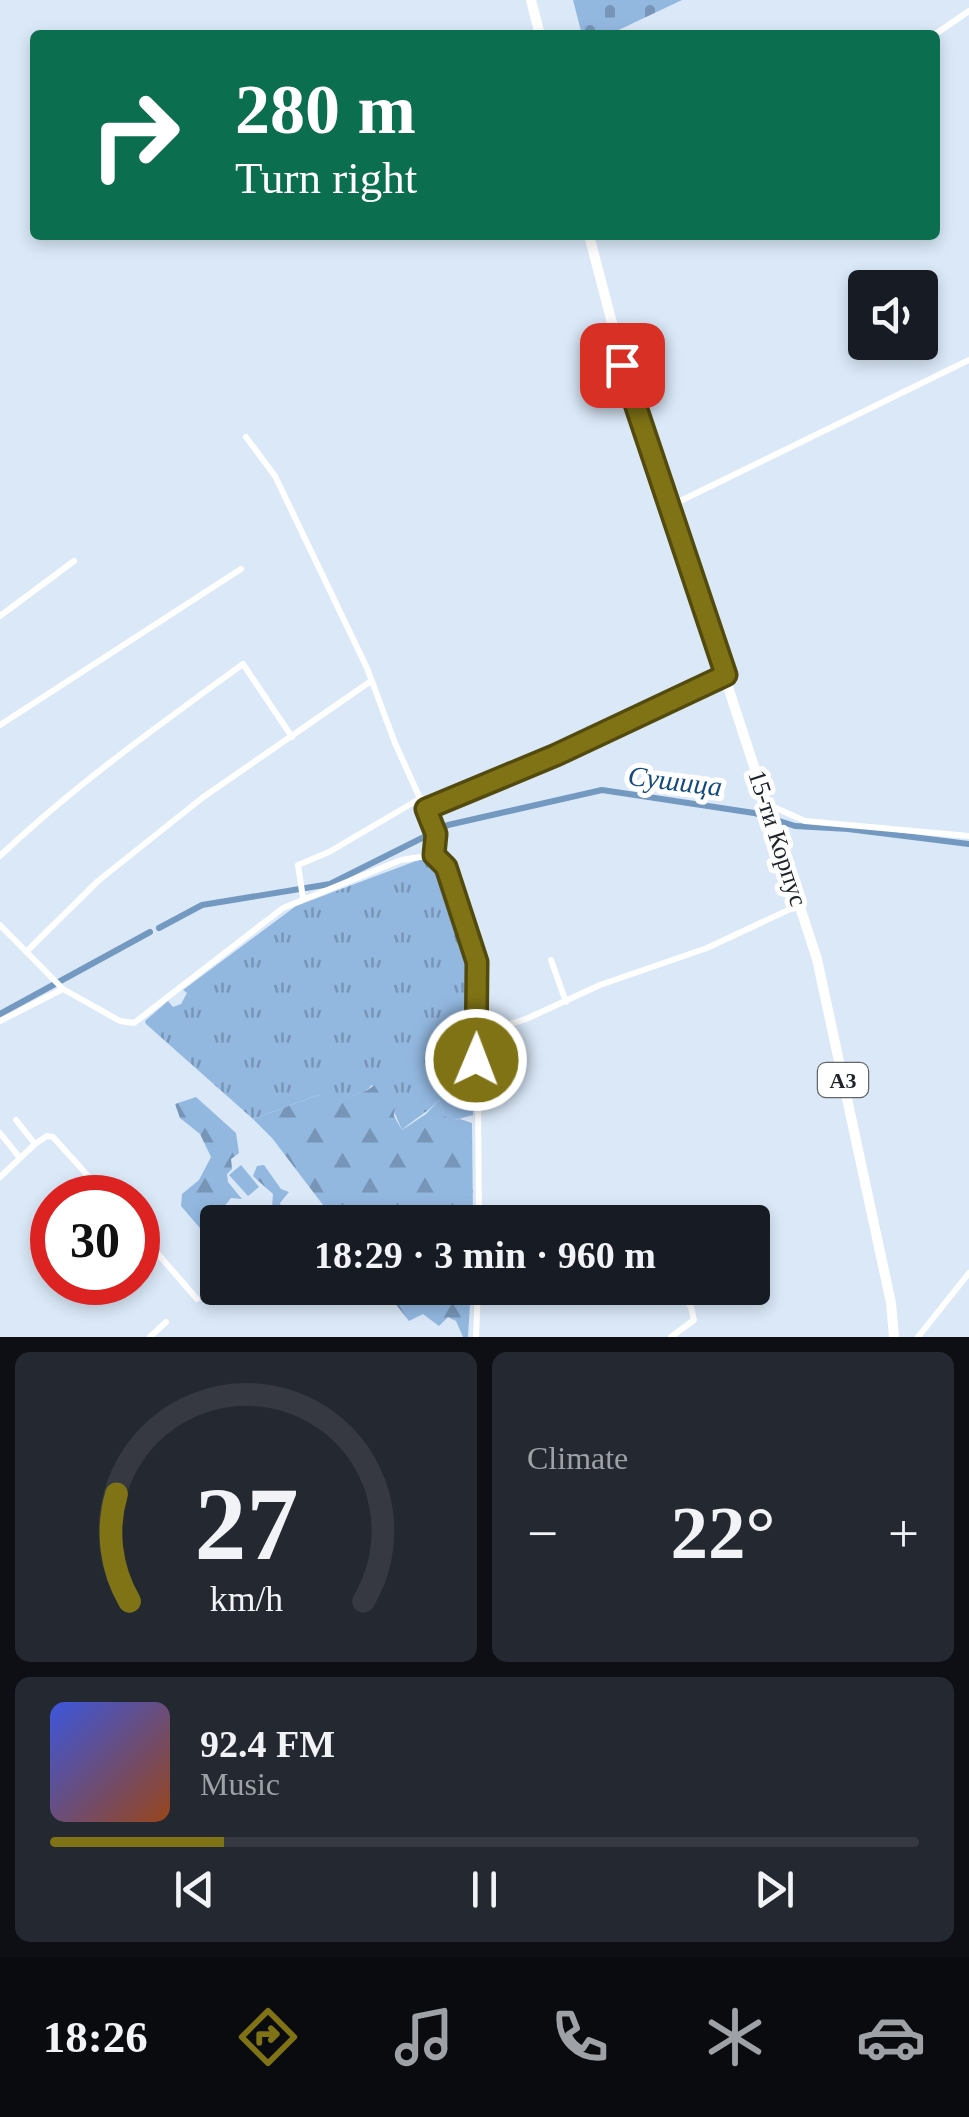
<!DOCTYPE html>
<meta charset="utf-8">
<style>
:root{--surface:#171b24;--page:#242831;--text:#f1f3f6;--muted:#9ea1a6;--line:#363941;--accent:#807315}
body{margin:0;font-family:Georgia,serif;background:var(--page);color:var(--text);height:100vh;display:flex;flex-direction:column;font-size:38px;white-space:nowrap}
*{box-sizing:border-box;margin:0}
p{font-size:32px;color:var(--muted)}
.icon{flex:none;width:55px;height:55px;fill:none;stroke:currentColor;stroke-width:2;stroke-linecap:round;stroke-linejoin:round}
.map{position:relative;height:1337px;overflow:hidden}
.side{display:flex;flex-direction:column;gap:15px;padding:15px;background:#0d0f14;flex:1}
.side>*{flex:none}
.banner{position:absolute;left:30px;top:30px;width:910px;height:210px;border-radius:10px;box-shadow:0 5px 15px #0003;background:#0b6e4f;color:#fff;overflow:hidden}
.buttons{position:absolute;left:848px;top:270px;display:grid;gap:20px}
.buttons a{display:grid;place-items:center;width:90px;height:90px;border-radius:10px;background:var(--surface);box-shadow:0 5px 15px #0003;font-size:50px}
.speed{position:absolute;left:30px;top:1175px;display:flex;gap:20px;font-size:50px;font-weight:700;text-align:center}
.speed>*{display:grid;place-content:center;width:130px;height:130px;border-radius:50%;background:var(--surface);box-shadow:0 5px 15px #0003;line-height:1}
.speed .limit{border:15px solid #d22;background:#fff;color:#111}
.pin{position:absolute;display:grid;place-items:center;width:85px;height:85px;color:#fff;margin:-42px;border-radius:20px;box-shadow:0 5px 15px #0006}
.me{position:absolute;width:110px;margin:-55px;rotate:1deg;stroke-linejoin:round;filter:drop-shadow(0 0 8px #0008)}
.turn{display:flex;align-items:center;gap:35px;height:210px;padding:0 40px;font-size:45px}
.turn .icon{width:130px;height:130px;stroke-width:2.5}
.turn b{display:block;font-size:70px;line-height:85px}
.big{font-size:75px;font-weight:700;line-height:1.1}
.side .widget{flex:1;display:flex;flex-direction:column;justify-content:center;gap:15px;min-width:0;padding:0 35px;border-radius:15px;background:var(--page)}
.side .dial{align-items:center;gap:0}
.dial svg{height:260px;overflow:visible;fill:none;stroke:var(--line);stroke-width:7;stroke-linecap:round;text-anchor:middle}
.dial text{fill:var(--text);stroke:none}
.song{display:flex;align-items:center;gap:30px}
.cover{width:120px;height:120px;border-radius:15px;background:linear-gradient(135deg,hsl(230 70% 55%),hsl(20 70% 35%))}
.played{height:10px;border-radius:5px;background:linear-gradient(90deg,var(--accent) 20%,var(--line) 20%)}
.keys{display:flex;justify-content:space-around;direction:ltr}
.heat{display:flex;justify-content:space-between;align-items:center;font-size:55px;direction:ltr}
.side .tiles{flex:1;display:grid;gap:15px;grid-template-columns:1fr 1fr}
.widget:last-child{grid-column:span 2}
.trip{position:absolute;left:200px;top:1205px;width:570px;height:100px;border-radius:10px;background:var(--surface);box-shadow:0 5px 15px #0003;font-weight:700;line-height:100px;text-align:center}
.tabs{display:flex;height:160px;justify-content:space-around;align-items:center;background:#090b0e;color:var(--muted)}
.tabs .icon{width:70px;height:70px}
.tabs .selected{color:var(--accent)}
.tabs b{font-size:45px;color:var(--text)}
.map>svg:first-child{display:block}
.grass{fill:url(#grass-tufts)}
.forest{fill:url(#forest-firs)}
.cemetery{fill:url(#cemetery-stones)}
.pitch{fill:#93b8e0}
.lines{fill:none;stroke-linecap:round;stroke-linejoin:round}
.canal{stroke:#7499c1;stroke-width:6}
.street{stroke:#fff;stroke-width:6}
.primary{stroke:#fff;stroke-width:10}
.route-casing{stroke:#534b0e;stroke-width:25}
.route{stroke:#807315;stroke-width:18}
.labels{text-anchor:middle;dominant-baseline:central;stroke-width:10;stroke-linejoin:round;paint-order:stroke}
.shield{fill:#fff;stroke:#626569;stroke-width:2.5}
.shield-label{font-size:22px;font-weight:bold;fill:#1e2329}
.street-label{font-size:25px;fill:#1e2329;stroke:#fff}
.water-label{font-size:28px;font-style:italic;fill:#144a7e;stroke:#fff}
</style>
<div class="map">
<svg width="969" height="1337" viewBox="0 0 969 1337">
<defs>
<pattern id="grass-tufts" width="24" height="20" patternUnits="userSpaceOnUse" patternTransform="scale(2.5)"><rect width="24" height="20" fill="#93b8e0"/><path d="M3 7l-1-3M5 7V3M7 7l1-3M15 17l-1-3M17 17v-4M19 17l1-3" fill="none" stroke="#7795b6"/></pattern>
<pattern id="forest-firs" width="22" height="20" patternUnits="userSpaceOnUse" patternTransform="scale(2.5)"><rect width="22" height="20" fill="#93b8e0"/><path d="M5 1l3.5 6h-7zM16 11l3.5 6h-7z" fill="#7795b6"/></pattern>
<pattern id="cemetery-stones" width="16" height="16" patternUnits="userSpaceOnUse" patternTransform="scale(2.5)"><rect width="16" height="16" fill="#93b8e0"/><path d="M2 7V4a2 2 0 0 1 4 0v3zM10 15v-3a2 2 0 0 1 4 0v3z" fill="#7795b6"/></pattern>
</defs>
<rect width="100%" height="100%" fill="#dae8f8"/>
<path class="grass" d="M424 858 434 861 442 872 471 960 473 1115 447 1122 439 1100C427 1113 414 1119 402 1130L393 1109 372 1085 366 1091 332 1103 318 1095 253 1119 146 1024 145 1021 168 1001 173 1007 181 1004 187 993 183 990 296 906Z"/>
<path class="forest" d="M382 1080 396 1091 394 1116 402 1130 426 1114 439 1100 447 1121 460 1119 472 1123 473 1222H336L272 1138 253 1119 318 1095 333 1102 366 1091Z
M196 1097 236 1133 239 1153 231 1159 232 1169 227 1174 228 1182 242 1199 231 1198 223 1208 226 1222H218L217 1248 181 1206 182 1194 199 1180 211 1157 200 1134 180 1118 175 1104Z
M264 1165 281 1189 289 1192 280 1203 286 1222H238L237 1216 242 1209 263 1214 272 1207 273 1194 253 1176 257 1166Z
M383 1288H471L468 1337H463L456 1321 448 1317 439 1326 423 1314 409 1321Z"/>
<path class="cemetery" d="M573 0H682L608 35H582Z"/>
<path class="pitch" d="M241 1165 259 1187 248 1196 229 1175Z"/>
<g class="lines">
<path class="canal" d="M159 928 202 905 330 884 448 825 602 790 754 813 795 826 848 829 969 844
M0 1014 150 932"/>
<path class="street" d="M934 35 969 11
M246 437 275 476 367 668 395 743 436 834 433 855
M670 506 969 360
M0 616 74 561
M0 725 241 569
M426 809 556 755 725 675
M769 809 776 808 805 821 969 836
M433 855 446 867 477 962 479 1222
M0 856C75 785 159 725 243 664L292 737
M303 898 298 865 329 852 421 798
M0 925 63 989 120 1021 134 1023 283 908 401 860 433 855
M26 952 98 881 202 798 371 681
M551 960 566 1002
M0 1021 63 989
M476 1035 526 1019 600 985 707 948 799 905
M0 1133 20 1158
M35 1144 47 1136 53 1137 108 1198
M0 1177 35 1144 16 1120
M138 1231 197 1299
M150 1337 166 1322
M476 1337 478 1288
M671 1337 694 1320 691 1307 678 1288
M918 1337 969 1273"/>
<path class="primary" d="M531 0 540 35
M589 235 624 369 817 959 891 1303 894 1337"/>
</g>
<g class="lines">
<defs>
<path id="route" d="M476 1060 477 962 446 867 434 855 436 834 426 809 556 755 726 675 622 365"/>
</defs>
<use href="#route" class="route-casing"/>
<use href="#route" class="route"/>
</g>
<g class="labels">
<rect class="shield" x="818" y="1063" width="50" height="34" rx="8"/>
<g class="shield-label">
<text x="843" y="1080">A3</text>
</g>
<g class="street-label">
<text transform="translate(778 838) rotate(72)">15-ти Корпус</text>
</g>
<g class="water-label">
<text transform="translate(675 781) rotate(7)">Сушица</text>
</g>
</g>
</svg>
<div class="buttons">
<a><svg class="icon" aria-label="sound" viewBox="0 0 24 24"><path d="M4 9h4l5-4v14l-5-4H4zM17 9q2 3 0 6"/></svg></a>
</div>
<div class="speed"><div class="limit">30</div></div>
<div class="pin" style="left:622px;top:365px;background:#d93025"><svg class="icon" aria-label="arrive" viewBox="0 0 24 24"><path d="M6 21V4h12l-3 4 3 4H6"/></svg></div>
<svg class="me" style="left:476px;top:1060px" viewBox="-20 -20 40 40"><circle r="17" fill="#807315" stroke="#fff" stroke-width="3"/><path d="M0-11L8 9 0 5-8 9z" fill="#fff"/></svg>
<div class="trip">18:29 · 3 min · 960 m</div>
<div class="banner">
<div class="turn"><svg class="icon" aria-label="right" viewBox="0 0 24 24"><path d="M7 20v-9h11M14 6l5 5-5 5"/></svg><div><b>280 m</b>Turn right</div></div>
</div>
</div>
<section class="side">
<div class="tiles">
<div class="widget dial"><svg viewBox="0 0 100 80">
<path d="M14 69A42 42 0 1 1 86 69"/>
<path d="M14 69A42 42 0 0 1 10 36" stroke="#807315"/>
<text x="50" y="56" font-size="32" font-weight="700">27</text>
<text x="50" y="72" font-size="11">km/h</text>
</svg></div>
<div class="widget"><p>Climate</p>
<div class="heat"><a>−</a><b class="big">22°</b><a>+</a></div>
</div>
<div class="widget">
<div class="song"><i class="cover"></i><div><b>92.4 FM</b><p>Music</p></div></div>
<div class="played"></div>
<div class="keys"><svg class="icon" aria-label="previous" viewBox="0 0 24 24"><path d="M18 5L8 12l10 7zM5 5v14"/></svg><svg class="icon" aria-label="pause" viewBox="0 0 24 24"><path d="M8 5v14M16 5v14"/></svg><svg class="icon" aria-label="next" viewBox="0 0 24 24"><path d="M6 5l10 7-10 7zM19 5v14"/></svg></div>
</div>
</div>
</section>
<nav class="tabs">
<b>18:26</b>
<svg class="icon selected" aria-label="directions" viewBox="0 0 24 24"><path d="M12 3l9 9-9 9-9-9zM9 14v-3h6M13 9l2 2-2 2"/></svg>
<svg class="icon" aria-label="music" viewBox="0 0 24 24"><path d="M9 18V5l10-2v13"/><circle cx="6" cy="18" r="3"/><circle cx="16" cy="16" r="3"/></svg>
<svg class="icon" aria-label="phone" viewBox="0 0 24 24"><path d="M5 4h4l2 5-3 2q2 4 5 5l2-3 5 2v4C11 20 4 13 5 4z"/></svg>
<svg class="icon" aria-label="climate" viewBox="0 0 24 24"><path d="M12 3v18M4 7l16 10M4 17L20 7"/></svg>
<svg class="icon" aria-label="car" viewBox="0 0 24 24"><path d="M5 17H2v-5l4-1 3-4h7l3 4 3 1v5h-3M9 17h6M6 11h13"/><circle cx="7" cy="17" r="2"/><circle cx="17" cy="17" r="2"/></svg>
</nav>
